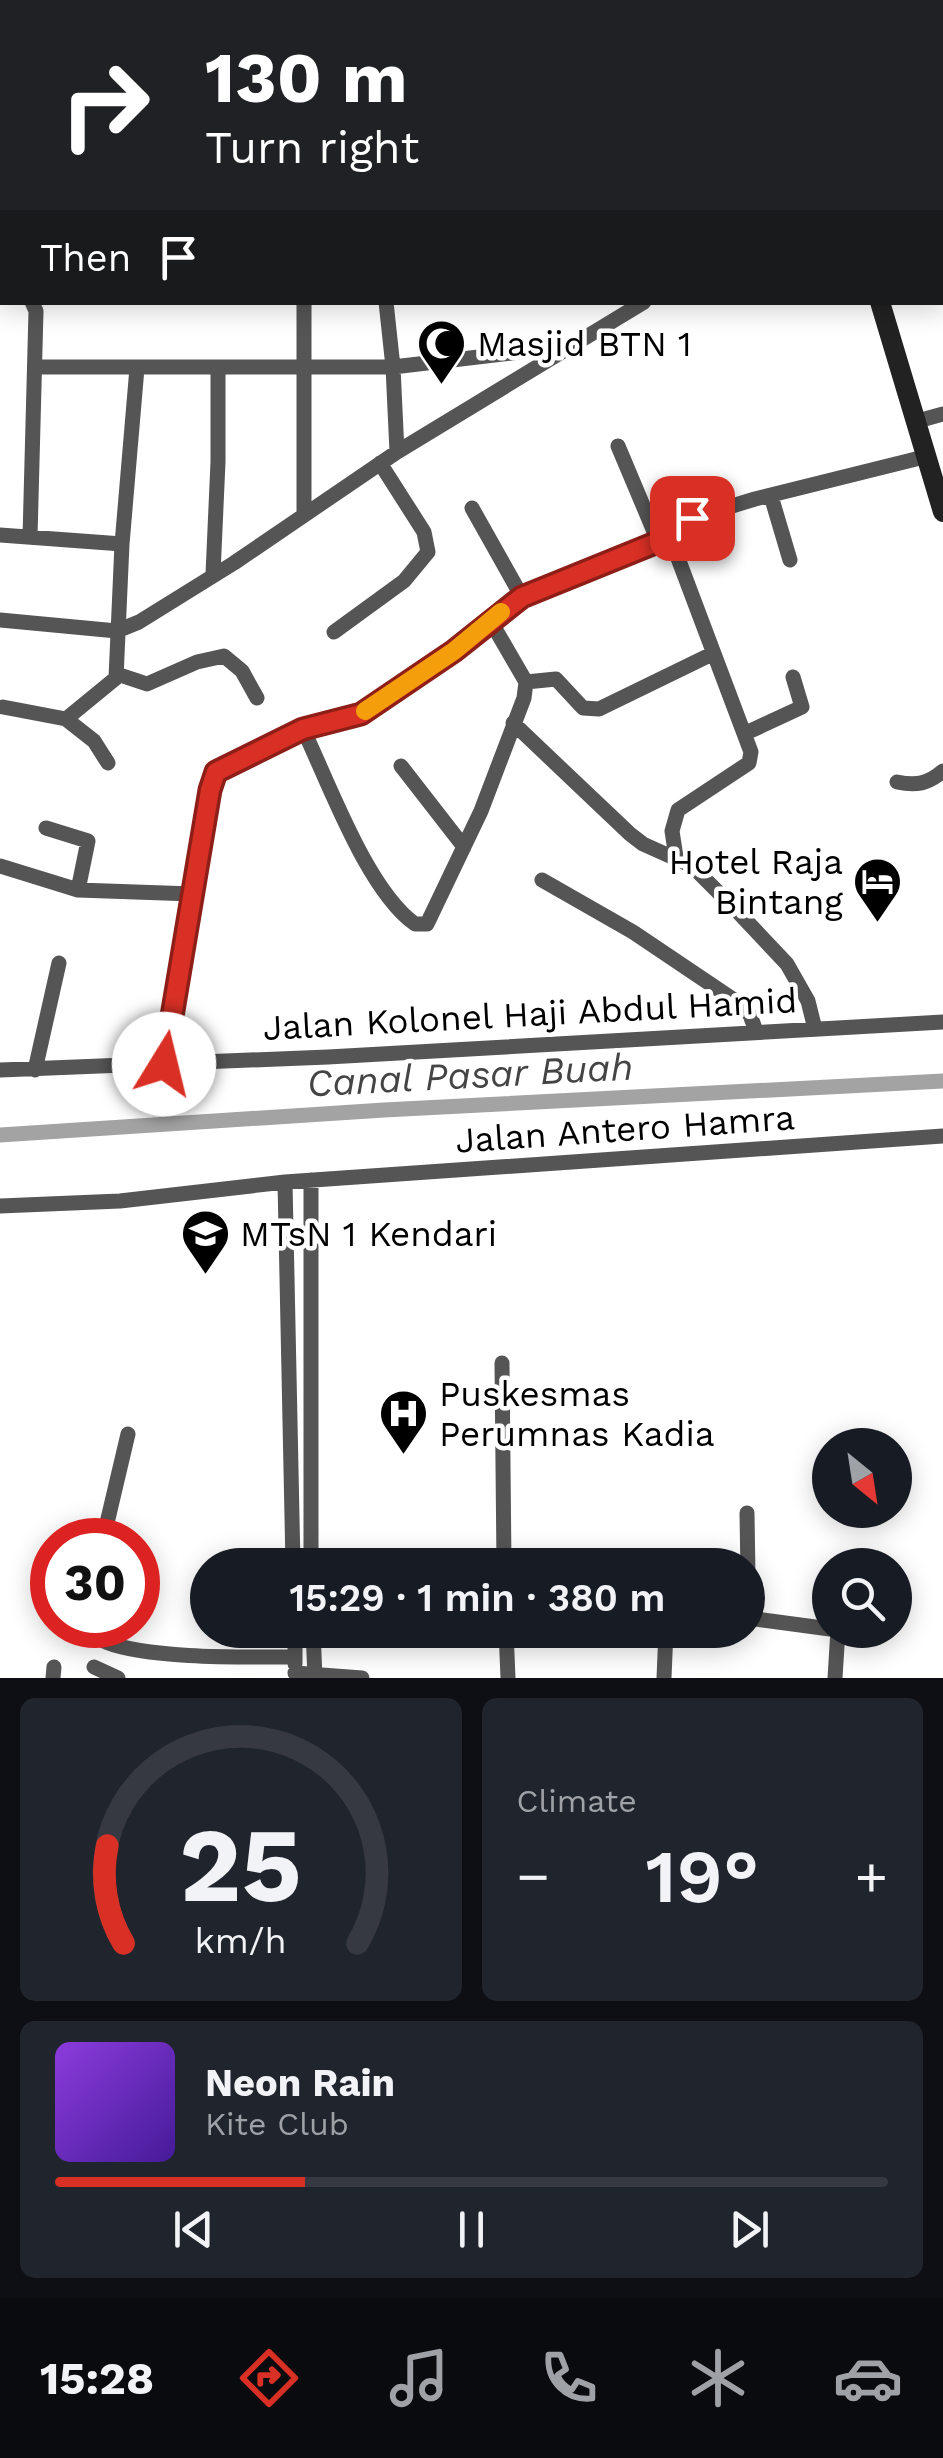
<!DOCTYPE html>
<meta charset="utf-8">
<style>
:root{--surface:#171b24;--page:#20242c;--text:#f1f3f6;--muted:#9ea1a6;--line:#363941;--accent:#d93025}
body{margin:0;font-family:"Work Sans",sans-serif;background:var(--page);color:var(--text);height:100vh;display:flex;flex-direction:column;font-size:38px;white-space:nowrap}
*{box-sizing:border-box;margin:0}
p{font-size:32px;color:var(--muted)}
.icon{flex:none;width:55px;height:55px;fill:none;stroke:currentColor;stroke-width:2;stroke-linecap:round;stroke-linejoin:round}
.map{position:relative;height:1678px;overflow:hidden}
.side{display:flex;flex-direction:column;gap:20px;padding:20px;background:#0d0f14;flex:1}
.side>*{flex:none}
.guide{position:absolute;left:0px;top:0px;width:945px;height:305px;box-shadow:0 5px 25px #0003;background:#202124;color:#fff;overflow:hidden}
.needle{width:65px;rotate:150deg}
.controls{position:absolute;left:812px;top:1428px;display:grid;gap:20px}
.controls a{display:grid;place-items:center;width:100px;height:100px;border-radius:50%;background:var(--surface);box-shadow:0 5px 25px #0003;font-size:50px}
.speed{position:absolute;left:30px;top:1518px;display:flex;gap:20px;font-size:50px;font-weight:700;text-align:center}
.speed>*{display:grid;place-content:center;width:130px;height:130px;border-radius:50%;background:var(--surface);box-shadow:0 5px 25px #0003;line-height:1}
.speed .limit{border:15px solid #d22;background:#fff;color:#111}
.pin{position:absolute;display:grid;place-items:center;width:85px;height:85px;color:#fff;margin:-42px;border-radius:20px;box-shadow:0 5px 15px #0006}
.me{position:absolute;width:110px;margin:-55px;rotate:9deg;stroke-linejoin:round;filter:drop-shadow(0 0 8px #0008)}
.turn{display:flex;align-items:center;gap:35px;height:210px;padding:0 40px;font-size:45px}
.turn .icon{width:130px;height:130px;stroke-width:2.5}
.turn b{display:block;font-size:70px;line-height:85px}
.then{display:flex;align-items:center;height:95px;padding:0 40px;background:#0003;gap:20px;font-size:38px}
.big{font-size:75px;font-weight:600;line-height:1.1}
.side .card{flex:1;display:flex;flex-direction:column;justify-content:center;gap:15px;min-width:0;padding:0 35px;border-radius:15px;background:var(--page)}
.side .dial{align-items:center;gap:0}
.dial svg{height:260px;overflow:visible;fill:none;stroke:var(--line);stroke-width:7;stroke-linecap:round;text-anchor:middle}
.dial text{fill:var(--text);stroke:none}
.song{display:flex;align-items:center;gap:30px}
.cover{width:120px;height:120px;border-radius:15px;background:linear-gradient(135deg,hsl(270 70% 55%),hsl(260 70% 35%))}
.played{height:10px;border-radius:5px;background:linear-gradient(90deg,var(--accent) 30%,var(--line) 30%)}
.keys{display:flex;justify-content:space-around;direction:ltr}
.heat{display:flex;justify-content:space-between;align-items:center;font-size:55px;direction:ltr}
.side .tiles{flex:1;display:grid;gap:20px;grid-template-columns:1fr 1fr}
.card:last-child{grid-column:span 2}
.trip{position:absolute;left:190px;top:1548px;width:575px;height:100px;border-radius:50px;background:var(--surface);box-shadow:0 5px 25px #0003;font-weight:600;line-height:100px;text-align:center}
.dock{display:flex;height:160px;justify-content:space-around;align-items:center;background:#090b0e;color:var(--muted)}
.dock .icon{width:70px;height:70px}
.dock .current{color:var(--accent)}
.dock b{font-size:45px;color:var(--text)}
.map>svg:first-child{display:block}
.lines{fill:none;stroke-linecap:round;stroke-linejoin:round}
.canal{stroke:#a3a3a3;stroke-width:15}
.street{stroke:#555;stroke-width:15}
.secondary{stroke:#222;stroke-width:20}
.route-casing{stroke:#8d1f18;stroke-width:25}
.route{stroke:#d93025;stroke-width:18}
.slow{stroke:#f59e0b;stroke-width:18}
.labels{text-anchor:middle;dominant-baseline:central;stroke-width:9;stroke-linejoin:round;paint-order:stroke}
.poi-label{font-size:35px;fill:#000;stroke:#fff;text-anchor:start}
.street-label{font-size:35px;fill:#000;stroke:#fff}
.water-label{font-size:38px;font-style:italic;fill:#444;stroke:#fff}
</style>
<div class="map">
<svg width="943" height="1678" viewBox="0 0 943 1678">
<rect width="100%" height="100%" fill="#fff"/>
<g class="lines">
<path class="canal" d="M0 1135 384 1110 943 1081"/>
<path class="street" d="M97 0 98 2
M185 0V2
M461 0V2
M546 0 547 2
M46 2 50 0
M386 2 408 0
M0 30 2 28
M0 165H2
M0 293 2 292
M386 302 393 367 397 452
M36 367H393L564 347
M914 422 943 414
M618 446 658 541
M771 496 790 560
M472 508 522 597
M304 514V302
M0 535 122 544
M30 537 36 311 32 302
M670 537 751 752 749 763 678 810 672 831 676 857
M213 574 218 462V369
M0 620 117 631 139 622 234 563 397 452 644 302
M334 632 404 581 428 552 424 532 380 463
M117 674 147 684 197 662 224 656 242 671 257 698
M526 682 556 679 583 708 599 709 712 654
M3 707 66 719 116 678 122 544 137 368
M66 719 94 741 108 763
M513 723 630 834 643 844 692 866 739 913 787 964 808 1001 815 1029
M303 729C329 783 367 890 415 924H427L481 811 524 698 526 682 490 620
M746 733 802 707 793 677
M401 766 464 847
M897 782C916 786 928 784 943 771
M46 828 88 841 78 890
M0 866 78 890 193 894
M542 880 633 932 737 1002 750 1015 756 1031
M164 1064 210 790 216 772 221 767 303 729 361 714 455 651 522 597 670 537 693 518 755 499 924 457
M0 1070 328 1057 943 1022
M35 1070 59 963
M311 1180V1565
M285 1182 293 1565
M0 1206 120 1201 285 1182 943 1136
M502 1363 504 1565
M747 1513 748 1576
M103 1540 128 1434
M748 1618 830 1629
M92 1625C94 1633 97 1639 106 1642 148 1659 247 1657 295 1657
M313 1630 315 1678
M506 1630 508 1678
M295 1664V1630
M94 1667 118 1678
M295 1673 362 1678
M53 1678 54 1667
M664 1678 666 1630
M835 1678 838 1630"/>
<path class="secondary" d="M802 2 803 0
M880 302 943 512"/>
</g>
<g class="lines">
<defs>
<path id="route" d="M164 1064 210 790 216 772 303 729 361 714 454 651 522 597 670 537 692 518"/>
</defs>
<use href="#route" class="route-casing"/>
<use href="#route" class="route"/>
<path class="slow" d="M365 711 454 651 501 612"/>
</g>
<defs>
<symbol id="mosque-pin" viewBox="-11 -11 22 30"><path d="M0 17L-7.5 6A9.5 9.5 0 1 1 7.5 6Z" fill="#000" stroke="#fff"/><path d="M3.5-4.9A6 6 0 1 0 3.5 4.9A5 5 0 1 1 3.5-4.9Z" fill="#fff"/></symbol>
<symbol id="hotel-pin" viewBox="-11 -11 22 30"><path d="M0 17L-7.5 6A9.5 9.5 0 1 1 7.5 6Z" fill="#000" stroke="#fff"/><path d="M-6-4.5h1.5V1H6V5H4.5V3h-9V5H-6ZM-4 0a1.8 1.8 0 1 1 3.6 0ZM.5 0V-2.5h3Q6-2.5 6 0Z" fill="#fff"/></symbol>
<symbol id="school-pin" viewBox="-11 -11 22 30"><path d="M0 17L-7.5 6A9.5 9.5 0 1 1 7.5 6Z" fill="#000" stroke="#fff"/><path d="M0-5L7-2L0 1L-7-2ZM-4 1L0 2.5L4 1V4Q0 6-4 4Z" fill="#fff"/></symbol>
<symbol id="hospital-pin" viewBox="-11 -11 22 30"><path d="M0 17L-7.5 6A9.5 9.5 0 1 1 7.5 6Z" fill="#000" stroke="#fff"/><path d="M-5-5h3v3.5h4V-5h3V5h-3V1.5h-4V5h-3Z" fill="#fff"/></symbol>
</defs>
<g fill-rule="evenodd">
<use href="#mosque-pin" x="414" y="316" width="55" height="75"/>
<use href="#hotel-pin" x="850" y="854" width="55" height="75"/>
<use href="#school-pin" x="178" y="1206" width="55" height="75"/>
<use href="#hospital-pin" x="376" y="1386" width="55" height="75"/>
</g>
<g class="labels">
<g class="poi-label">
<text x="477" y="344">Masjid BTN 1</text>
<text x="843" y="862" text-anchor="end">Hotel Raja<tspan x="843" dy="40">Bintang</tspan></text>
<text x="240" y="1234">MTsN 1 Kendari</text>
<text x="439" y="1394">Puskesmas<tspan x="439" dy="40">Perumnas Kadia</tspan></text>
</g>
<g class="street-label">
<text transform="translate(530 1014) rotate(-3)">Jalan Kolonel Haji Abdul Hamid</text>
<text transform="translate(625 1129) rotate(-4)">Jalan Antero Hamra</text>
</g>
<g class="water-label">
<text transform="translate(470 1075) rotate(-3)">Canal Pasar Buah</text>
</g>
</g>
</svg>
<div class="controls">
<a><svg class="needle" viewBox="-14 -14 28 28"><path d="M0-13l5 13h-10z" fill="#e53935"/><path d="M0 13l5-13h-10z" fill="#9ea1a6"/></svg></a>
<a><svg class="icon" aria-label="search" viewBox="0 0 24 24"><circle cx="10" cy="10" r="6"/><path d="M15 15l6 6"/></svg></a>
</div>
<div class="speed"><div class="limit">30</div></div>
<div class="pin" style="left:692px;top:518px;background:#d93025"><svg class="icon" aria-label="arrive" viewBox="0 0 24 24"><path d="M6 21V4h12l-3 4 3 4H6"/></svg></div>
<svg class="me" style="left:164px;top:1064px" viewBox="-20 -20 40 40"><circle r="19" fill="#fff"/><path d="M0-13L10 11 0 6-10 11z" fill="#d93025"/></svg>
<div class="trip">15:29 · 1 min · 380 m</div>
<div class="guide">
<div class="turn"><svg class="icon" aria-label="right" viewBox="0 0 24 24"><path d="M7 20v-9h11M14 6l5 5-5 5"/></svg><div><b>130 m</b>Turn right</div></div>
<div class="then">Then<svg class="icon" aria-label="arrive" viewBox="0 0 24 24"><path d="M6 21V4h12l-3 4 3 4H6"/></svg></div>
</div>
</div>
<section class="side">
<div class="tiles">
<div class="card dial"><svg viewBox="0 0 100 80">
<path d="M14 69A42 42 0 1 1 86 69"/>
<path d="M14 69A42 42 0 0 1 9 39" stroke="#d93025"/>
<text x="50" y="56" font-size="32" font-weight="700">25</text>
<text x="50" y="72" font-size="11">km/h</text>
</svg></div>
<div class="card"><p>Climate</p>
<div class="heat"><a>−</a><b class="big">19°</b><a>+</a></div>
</div>
<div class="card">
<div class="song"><i class="cover"></i><div><b>Neon Rain</b><p>Kite Club</p></div></div>
<div class="played"></div>
<div class="keys"><svg class="icon" aria-label="previous" viewBox="0 0 24 24"><path d="M18 5L8 12l10 7zM5 5v14"/></svg><svg class="icon" aria-label="pause" viewBox="0 0 24 24"><path d="M8 5v14M16 5v14"/></svg><svg class="icon" aria-label="next" viewBox="0 0 24 24"><path d="M6 5l10 7-10 7zM19 5v14"/></svg></div>
</div>
</div>
</section>
<nav class="dock">
<b>15:28</b>
<svg class="icon current" aria-label="directions" viewBox="0 0 24 24"><path d="M12 3l9 9-9 9-9-9zM9 14v-3h6M13 9l2 2-2 2"/></svg>
<svg class="icon" aria-label="music" viewBox="0 0 24 24"><path d="M9 18V5l10-2v13"/><circle cx="6" cy="18" r="3"/><circle cx="16" cy="16" r="3"/></svg>
<svg class="icon" aria-label="phone" viewBox="0 0 24 24"><path d="M5 4h4l2 5-3 2q2 4 5 5l2-3 5 2v4C11 20 4 13 5 4z"/></svg>
<svg class="icon" aria-label="climate" viewBox="0 0 24 24"><path d="M12 3v18M4 7l16 10M4 17L20 7"/></svg>
<svg class="icon" aria-label="car" viewBox="0 0 24 24"><path d="M5 17H2v-5l4-1 3-4h7l3 4 3 1v5h-3M9 17h6M6 11h13"/><circle cx="7" cy="17" r="2"/><circle cx="17" cy="17" r="2"/></svg>
</nav>
